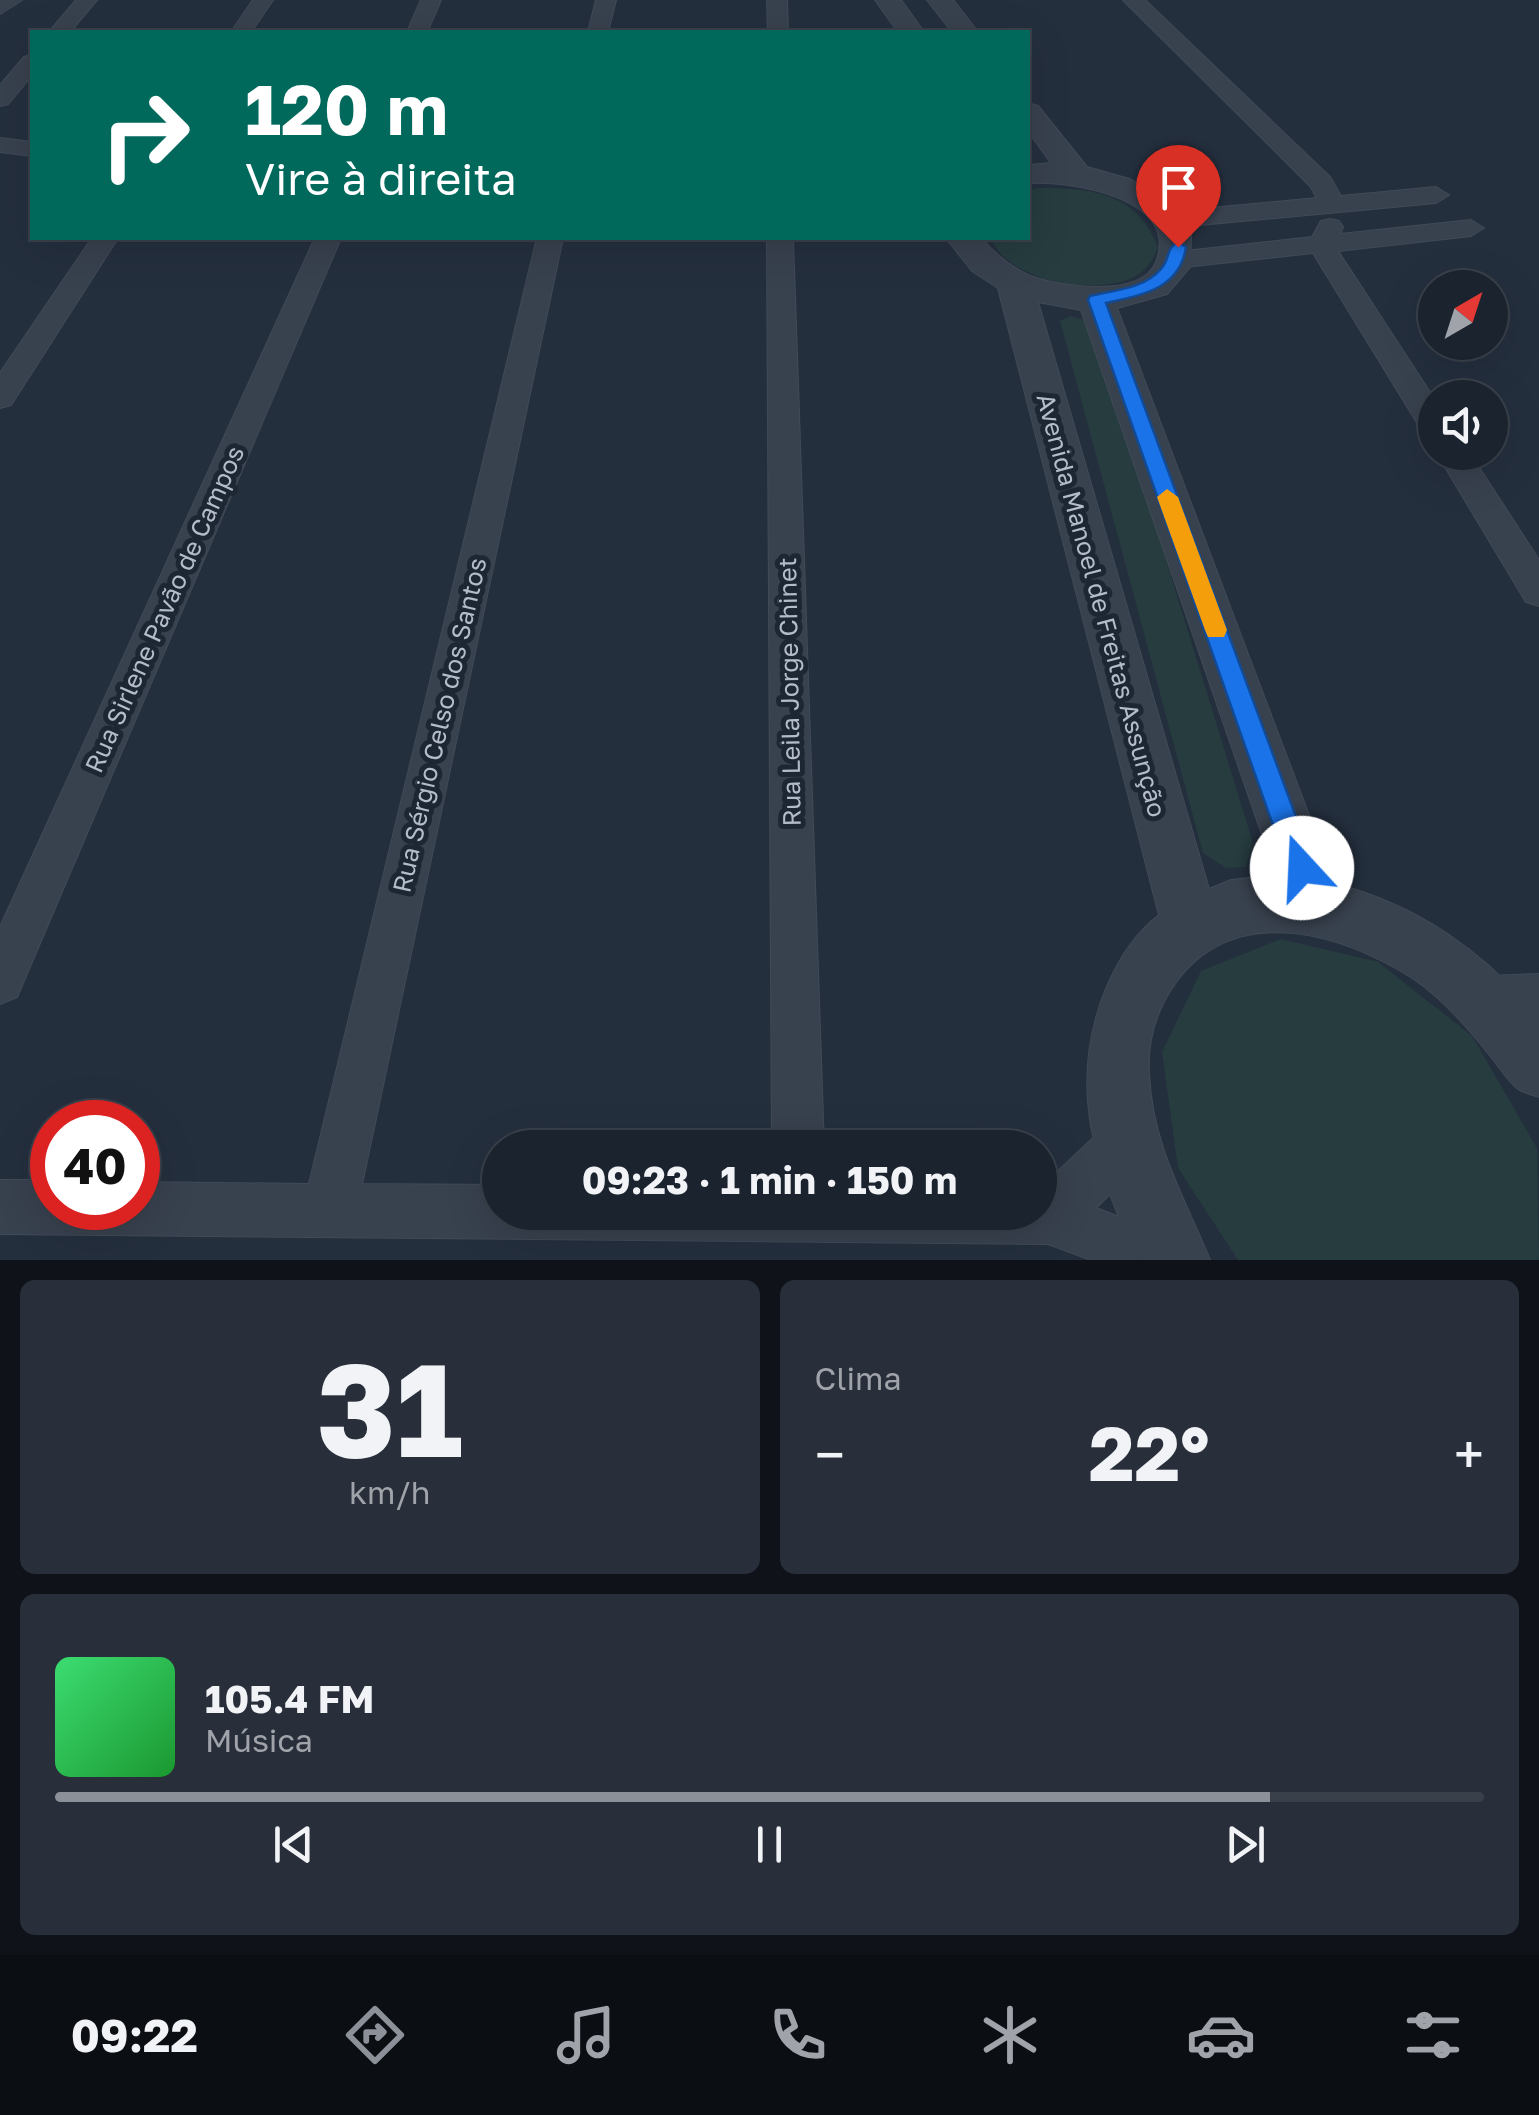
<!DOCTYPE html>
<html lang="pt">
<meta charset="utf-8">
<style>
:root{--surface:#1b232e;--page:#282f3a;--text:#f1f3f6;--muted:#a0a4aa;--line:#39404a;--accent:#8c9099}
body{margin:0;font-family:"Golos Text",sans-serif;background:var(--page);color:var(--text);height:100vh;display:flex;flex-direction:column;font-size:38px;white-space:nowrap}
*{box-sizing:border-box;margin:0}
p{font-size:32px;color:var(--muted)}
.icon{flex:none;width:55px;height:55px;fill:none;stroke:currentColor;stroke-width:2;stroke-linecap:round;stroke-linejoin:round}
.map{position:relative;height:1260px;overflow:hidden}
.panel{display:flex;flex-direction:column;gap:20px;padding:20px;background:#0f1319;flex:1}
.panel>*{flex:none}
.top-card{position:absolute;left:30px;top:30px;width:1000px;height:210px;border-radius:0px;box-shadow:0 10px 40px #0002,0 0 0 2px var(--line);background:#00695c;color:#fff;overflow:hidden}
.needle{width:65px;rotate:39deg}
.fabs{position:absolute;left:1418px;top:270px;display:grid;gap:20px}
.fabs a{display:grid;place-items:center;width:90px;height:90px;border-radius:50%;background:var(--surface);box-shadow:0 10px 40px #0002,0 0 0 2px var(--line);font-size:50px}
.speed{position:absolute;left:30px;top:1100px;display:flex;gap:20px;font-size:50px;font-weight:700;text-align:center}
.speed>*{display:grid;place-content:center;width:130px;height:130px;border-radius:50%;background:var(--surface);box-shadow:0 10px 40px #0002,0 0 0 2px var(--line);line-height:1}
.speed .limit{border:15px solid #d22;background:#fff;color:#111}
.pin{position:absolute;display:grid;place-items:center;width:85px;height:85px;color:#fff;margin:-102px -42px;border-radius:50% 50% 50% 0;rotate:-45deg;box-shadow:0 0 10px #0007}
.pin .icon{rotate:45deg}
.me{position:absolute;width:110px;margin:-55px;rotate:340deg;stroke-linejoin:round;filter:drop-shadow(0 0 8px #0008)}
.turn{display:flex;align-items:center;gap:35px;height:210px;padding:0 50px;font-size:45px}
.turn .icon{width:130px;height:130px;stroke-width:2.5}
.turn b{display:block;font-size:70px;line-height:85px}
.big{font-size:75px;font-weight:700;line-height:1.1}
.panel .widget{flex:1;display:flex;flex-direction:column;justify-content:center;gap:15px;min-width:0;padding:0 35px;border-radius:15px;background:var(--page)}
.panel .dial{align-items:center;gap:0}
.dial b{font-size:130px;line-height:1}
.song{display:flex;align-items:center;gap:30px}
.cover{width:120px;height:120px;border-radius:15px;background:linear-gradient(135deg,hsl(140 70% 55%),hsl(130 70% 35%))}
.played{height:10px;border-radius:5px;background:linear-gradient(90deg,var(--accent) 85%,var(--line) 85%)}
.keys{display:flex;justify-content:space-around;direction:ltr}
.heat{display:flex;justify-content:space-between;align-items:center;font-size:55px;direction:ltr}
.panel .tiles{flex:1;display:grid;gap:20px;grid-template-columns:1fr 1fr}
.widget:last-child{grid-column:span 2}
.trip{position:absolute;left:482px;top:1130px;width:575px;height:100px;border-radius:50px;background:var(--surface);box-shadow:0 10px 40px #0002,0 0 0 2px var(--line);font-weight:700;line-height:100px;text-align:center}
.tab-bar{display:flex;height:160px;justify-content:space-around;align-items:center;background:#0b0e12;color:var(--muted)}
.tab-bar .icon{width:70px;height:70px}
.tab-bar .on{color:var(--accent)}
.tab-bar b{font-size:45px;color:var(--text)}
.map>svg:first-child{display:block}
.green{fill:#263c3f}
.lines{fill:none;stroke-linecap:round;stroke-linejoin:round}
.minor-casing{stroke:#414a57;stroke-width:2}
.tertiary-casing{stroke:#414a57;stroke-width:2}
.minor{fill:#38414e;fill-rule:evenodd}
.tertiary{fill:#38414e;fill-rule:evenodd}
.route{fill:#1a73e8;stroke:#114b97;stroke-width:2.5}
.slow{fill:#f59e0b}
.labels{text-anchor:middle;dominant-baseline:central;stroke-width:10;stroke-linejoin:round;paint-order:stroke}
.street-label{font-size:25px;fill:#b4bcc9;stroke:#1d2633}
</style>
<div class="map">
<svg width="1539" height="1260" viewBox="0 0 1539 1260">
<rect width="100%" height="100%" fill="#242f3e"/>
<path class="green" d="M1037 188C1091 188 1137 192 1158 247 1155 254 1151 263 1146 268 1116 302 1003 283 992 238H1028V191Z
M1070 316 1093 322 1253 843 1246 867 1226 868 1203 853 1060 321Z
M1281 939 1378 962 1472 1036 1537 1148 1539 1260H1238L1178 1168 1162 1052 1201 971Z"/>
<g class="lines">
<defs>
<path id="minor" d="M0 0H22L0 14Z
M76 0H97L70 32H49Z
M253 0H273L251 32H231Z
M421 0H441L427 32H407Z
M596 0H616L608 32H588Z
M767 0H787L788 32H768Z
M1123 0H1145L1330 177 1341 196 1436 187 1449 195 1436 203 1167 228 1158 226 1154 220 1167 212 1317 198 1310 186Z
M32 55V75L8 104 0 106V85L24 57Z
M0 138 32 142V156L0 152Z
M1330 219 1339 221 1343 227 1340 234 1471 220 1484 228 1471 236 1338 251 1435 400V437L1424 434 1313 253 1176 268 1162 260 1176 252 1312 237 1321 221Z
M92 238H118L11 405 0 408V373Z
M315 238H341L17 997 0 1004V927Z
M537 238H563L362 1184 500 1185V1212H1040V1188L1107 1125 1125 1117 1143 1125 1151 1143 1143 1161 1096 1208 1182 1241 1190 1260H1091L1048 1244 0 1234V1180H52V1208H138V1182L309 1184Z
M767 238H793L824 1148H772Z
M1436 452H1469L1539 560V606L1526 602Z
M1539 974V1022L1484 1024 1467 1017 1460 1000 1467 983 1484 976Z"/>
<path id="tertiary" d="M875 0H901L924 32H898Z
M927 0H953L978 32H952Z
M1028 103 1038 106 1087 167 1129 179 1156 193 1176 210 1191 235 1190 267 1167 294 1117 308 1335 884C1419 905 1484 953 1539 1017V1097C1533 1095 1524 1093 1518 1089 1507 1081 1498 1064 1489 1054 1464 1023 1436 991 1401 971 1327 928 1227 905 1172 988 1155 1014 1147 1043 1149 1074 1152 1144 1184 1197 1210 1260H1138C1096 1169 1066 1086 1106 989 1118 960 1134 934 1159 915L998 288 972 271 946 238H981C994 253 1009 266 1028 275 1057 287 1142 299 1156 262 1182 197 1068 180 1028 183V165L1051 163 1028 131ZM1038 302 1081 310 1276 875 1231 880 1209 889Z"/>
</defs>
<use href="#minor" class="minor-casing"/>
<use href="#tertiary" class="tertiary-casing"/>
<use href="#minor" class="minor"/>
<use href="#tertiary" class="tertiary"/>
</g>
<path class="route" d="M1178 242 1186 247C1180 289 1142 295 1106 303L1315 868 1311 878 1302 882 1292 878 1288 868 1088 300 1090 296C1114 290 1144 289 1161 269 1170 259 1166 248 1178 242Z"/>
<path class="slow" d="M1167 489 1178 497 1227 630 1224 637H1208L1205 630 1157 497Z"/>
<g class="labels">
<g class="street-label">
<text transform="translate(1102 605) rotate(75)">Avenida Manoel de Freitas Assunção</text>
<text transform="translate(164 609) rotate(-66)">Rua Sirlene Pavão de Campos</text>
<text transform="translate(789 692) rotate(-91)">Rua Leila Jorge Chinet</text>
<text transform="translate(439 725) rotate(-77)">Rua Sérgio Celso dos Santos</text>
</g>
</g>
</svg>
<div class="fabs">
<a><svg class="needle" viewBox="-14 -14 28 28"><path d="M0-13l5 13h-10z" fill="#e53935"/><path d="M0 13l5-13h-10z" fill="#a0a4aa"/></svg></a>
<a><svg class="icon" aria-label="sound" viewBox="0 0 24 24"><path d="M4 9h4l5-4v14l-5-4H4zM17 9q2 3 0 6"/></svg></a>
</div>
<div class="speed"><div class="limit">40</div></div>
<div class="pin" style="left:1178px;top:247px;background:#d93025"><svg class="icon" aria-label="arrive" viewBox="0 0 24 24"><path d="M6 21V4h12l-3 4 3 4H6"/></svg></div>
<svg class="me" style="left:1302px;top:868px" viewBox="-20 -20 40 40"><circle r="19" fill="#fff"/><path d="M0-13L10 11 0 6-10 11z" fill="#1a73e8"/></svg>
<div class="trip">09:23 · 1 min · 150 m</div>
<div class="top-card">
<div class="turn"><svg class="icon" aria-label="right" viewBox="0 0 24 24"><path d="M7 20v-9h11M14 6l5 5-5 5"/></svg><div><b>120 m</b>Vire à direita</div></div>
</div>
</div>
<section class="panel">
<div class="tiles">
<div class="widget dial"><b>31</b><p>km/h</p></div>
<div class="widget"><p>Clima</p>
<div class="heat"><a>−</a><b class="big">22°</b><a>+</a></div>
</div>
<div class="widget">
<div class="song"><i class="cover"></i><div><b>105.4 FM</b><p>Música</p></div></div>
<div class="played"></div>
<div class="keys"><svg class="icon" aria-label="previous" viewBox="0 0 24 24"><path d="M18 5L8 12l10 7zM5 5v14"/></svg><svg class="icon" aria-label="pause" viewBox="0 0 24 24"><path d="M8 5v14M16 5v14"/></svg><svg class="icon" aria-label="next" viewBox="0 0 24 24"><path d="M6 5l10 7-10 7zM19 5v14"/></svg></div>
</div>
</div>
</section>
<nav class="tab-bar">
<b>09:22</b>
<svg class="icon on" aria-label="directions" viewBox="0 0 24 24"><path d="M12 3l9 9-9 9-9-9zM9 14v-3h6M13 9l2 2-2 2"/></svg>
<svg class="icon" aria-label="music" viewBox="0 0 24 24"><path d="M9 18V5l10-2v13"/><circle cx="6" cy="18" r="3"/><circle cx="16" cy="16" r="3"/></svg>
<svg class="icon" aria-label="phone" viewBox="0 0 24 24"><path d="M5 4h4l2 5-3 2q2 4 5 5l2-3 5 2v4C11 20 4 13 5 4z"/></svg>
<svg class="icon" aria-label="climate" viewBox="0 0 24 24"><path d="M12 3v18M4 7l16 10M4 17L20 7"/></svg>
<svg class="icon" aria-label="car" viewBox="0 0 24 24"><path d="M5 17H2v-5l4-1 3-4h7l3 4 3 1v5h-3M9 17h6M6 11h13"/><circle cx="7" cy="17" r="2"/><circle cx="17" cy="17" r="2"/></svg>
<svg class="icon" aria-label="filters" viewBox="0 0 24 24"><path d="M4 7h16M4 17h16"/><circle cx="9" cy="7" r="2"/><circle cx="15" cy="17" r="2"/></svg>
</nav>
